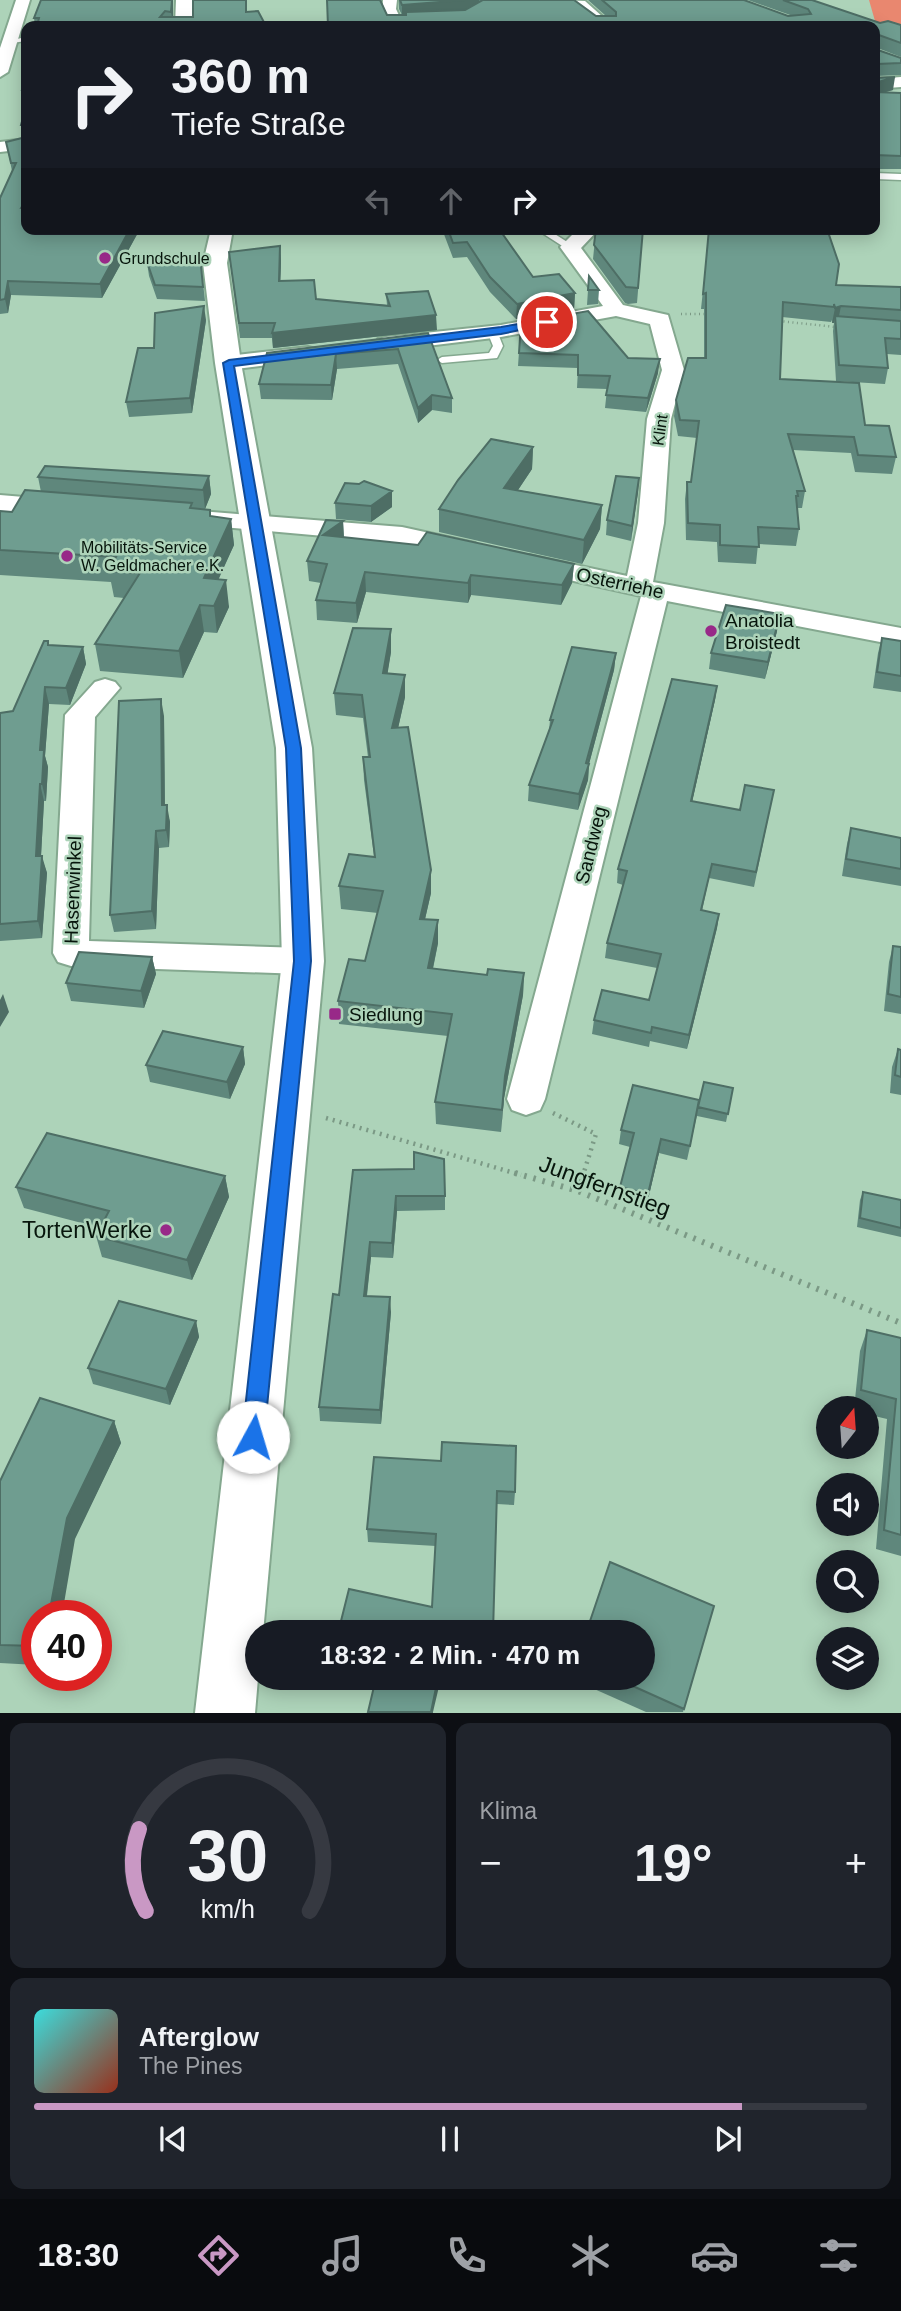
<!DOCTYPE html>
<html lang="de">
<meta charset="utf-8">
<style>
:root{--surface:#171b24;--page:#20242c;--text:#f1f3f6;--muted:#9ea1a6;--line:#363941;--accent:#c998c4}
body{margin:0;font-family:Helvetica,sans-serif;background:var(--page);color:var(--text);height:100vh;display:flex;flex-direction:column;font-size:26px;white-space:nowrap}
*{box-sizing:border-box;margin:0}
p{font-size:23px;color:var(--muted)}
.icon{flex:none;width:38px;height:38px;fill:none;stroke:currentColor;stroke-width:2;stroke-linecap:round;stroke-linejoin:round}
.map{position:relative;height:1713px;overflow:hidden}
.drawer{display:flex;flex-direction:column;gap:10px;padding:10px;background:#0d0f14;flex:1}
.drawer>*{flex:none}
.guide{position:absolute;left:21px;top:21px;width:859px;height:214px;border-radius:14px;box-shadow:0 4px 18px #0003;background:#171b24;color:var(--text);overflow:hidden}
.needle{width:46px;rotate:17deg}
.controls{position:absolute;left:816px;top:1396px;display:grid;gap:14px}
.controls a{display:grid;place-items:center;width:63px;height:63px;border-radius:50%;background:var(--surface);box-shadow:0 4px 18px #0003;font-size:35px}
.speed{position:absolute;left:21px;top:1600px;display:flex;gap:14px;font-size:35px;font-weight:700;text-align:center}
.speed>*{display:grid;place-content:center;width:91px;height:91px;border-radius:50%;background:var(--surface);box-shadow:0 4px 18px #0003;line-height:1}
.speed .limit{border:10px solid #d22;background:#fff;color:#111}
.pin{position:absolute;display:grid;place-items:center;width:60px;height:60px;color:#fff;margin:-30px;border:4px solid #fff;border-radius:50%;box-shadow:0 2px 7px #0007}
.me{position:absolute;width:77px;margin:-38px;rotate:6deg;stroke-linejoin:round;filter:drop-shadow(0 0 5px #0008)}
.turn{display:flex;align-items:center;gap:24px;height:147px;padding:0 35px;font-size:32px}
.turn .icon{width:91px;height:91px;stroke-width:2.5}
.turn b{display:block;font-size:49px;line-height:60px}
.lanes{display:flex;align-items:center;height:66px;padding:0 35px;background:#0003;justify-content:center;gap:35px;direction:ltr}
.lanes .off{opacity:.35}
.big{font-size:52px;font-weight:700;line-height:1.1}
.drawer .widget{flex:1;display:flex;flex-direction:column;justify-content:center;gap:10px;min-width:0;padding:0 24px;border-radius:14px;background:var(--page)}
.drawer .dial{align-items:center;gap:0}
.dial svg{height:182px;overflow:visible;fill:none;stroke:var(--line);stroke-width:7;stroke-linecap:round;text-anchor:middle}
.dial text{fill:var(--text);stroke:none}
.song{display:flex;align-items:center;gap:21px}
.cover{width:84px;height:84px;border-radius:10px;background:linear-gradient(135deg,hsl(180 70% 55%),hsl(10 70% 35%))}
.played{height:7px;border-radius:4px;background:linear-gradient(90deg,var(--accent) 85%,var(--line) 85%)}
.keys{display:flex;justify-content:space-around;direction:ltr}
.heat{display:flex;justify-content:space-between;align-items:center;font-size:38px;direction:ltr}
.drawer .tiles{flex:1;display:grid;gap:10px;grid-template-columns:1fr 1fr}
.widget:last-child{grid-column:span 2}
.trip{position:absolute;left:245px;top:1620px;width:410px;height:70px;border-radius:35px;background:var(--surface);box-shadow:0 4px 18px #0003;font-weight:700;line-height:70px;text-align:center}
.dock{display:flex;height:112px;justify-content:space-around;align-items:center;background:#090b0e;color:var(--muted)}
.dock .icon{width:49px;height:49px}
.dock .on{color:var(--accent)}
.dock b{font-size:32px;color:var(--text)}
.map>svg:first-child{display:block}
.green{fill:#e9876f}
.lines{fill:none;stroke-linecap:round;stroke-linejoin:round}
.lane-casing{stroke:#84a88f;stroke-width:3}
.street-casing{stroke:#84a88f;stroke-width:4}
.secondary-casing{stroke:#84a88f;stroke-width:4}
.path-far2{stroke:#7b9985;stroke-width:2.5;stroke-dasharray:1 3.5;stroke-linecap:butt}
.path-far1{stroke:#7b9985;stroke-width:4.5;stroke-dasharray:2 5;stroke-linecap:butt}
.path{stroke:#7b9985;stroke-width:6;stroke-dasharray:2.5 7;stroke-linecap:butt}
.lane{fill:#fff;fill-rule:evenodd}
.street{fill:#fff;fill-rule:evenodd}
.secondary{fill:#fff;fill-rule:evenodd}
.wall{fill:#5f877c}
.shaded-wall{fill:#4e6e65}
.building{fill:#6f9d90;stroke:#4e6e65;stroke-width:2}
.route{fill:#1a73e8;stroke:#114b97;stroke-width:2}
.poi-dot{fill:#982988;stroke:#add3b9;stroke-width:2.5}
.labels{text-anchor:middle;dominant-baseline:central;stroke-width:5;stroke-linejoin:round;paint-order:stroke}
.far-poi-label{font-size:16px;fill:#07150c;stroke:#add3b9;text-anchor:start}
.far-street-label{font-size:16px;fill:#07150c;stroke:#add3b9}
.street-label{font-size:19px;fill:#07150c;stroke:#add3b9}
.poi-label{font-size:19px;fill:#07150c;stroke:#add3b9;text-anchor:start}
.near-street-label{font-size:23px;fill:#07150c;stroke:#add3b9}
.near-poi-label{font-size:23px;fill:#07150c;stroke:#add3b9;text-anchor:end}
</style>
<div class="map">
<svg width="901" height="1713" viewBox="0 0 901 1713">
<rect width="100%" height="100%" fill="#add3b9"/>
<path class="green" d="M869 0H901V29L877 28Z"/>
<g class="lines">
<defs>
<path id="lane" d="M26 37V41L12 43 8 41Z
M875 173 901 174V180L875 179Z
M536 229H547L575 247 567 249Z
M492 328 497 331 503 346 497 358 442 363 437 360 442 357 489 353 493 346 487 331Z"/>
<path id="street" d="M16 0H30L8 72 0 77V48Z
M383 0H397L396 9 404 26H390L382 9Z
M561 0 585 1 613 26H597L575 7Z
M901 77V87L875 89V79Z
M26 139V149L0 152V142Z
M578 229H599L581 248 623 305 668 315 684 370 671 419 664 523 653 582 901 628V646L667 601 545 1099 540 1110 526 1115 512 1110 507 1099 641 596 520 569 516 563 520 557 529 555 627 576 638 523 647 419 662 370 650 324 616 316 501 337 386 351 378 349 375 344 378 339 386 337 501 325 603 306 560 247Z
M308 347 316 349 319 354 316 359 228 370 220 368 217 363 220 358 228 356Z
M0 495 60 500 69 503 73 508 69 513 60 516 0 511Z
M187 510 402 527 475 543 479 549 475 555 466 557 402 543 178 523 174 518 178 513Z
M105 679 115 682 120 688 95 717 89 941 303 948 316 952 321 961 316 970 303 974 71 966 58 962 53 953 65 715 95 682Z"/>
<path id="secondary" d="M176 0H192V26H175Z
M211 229H233L227 263 241 363 312 748 324 961 263 1633H257L258 1678 255 1713H195L282 961 276 748 215 363 203 263Z"/>
</defs>
<use href="#lane" class="lane-casing"/>
<use href="#street" class="street-casing"/>
<use href="#secondary" class="secondary-casing"/>
<path class="path-far2" d="M681 314H707
M779 321 836 327"/>
<path class="path-far1" d="M553 1113 596 1134 583 1175
M326 1118 521 1175"/>
<path class="path" d="M515 1173 578 1191 901 1323
M578 1191 584 1173"/>
<use href="#lane" class="lane"/>
<use href="#street" class="street"/>
<use href="#secondary" class="secondary"/>
</g>
<path class="wall" d="M41 0H173V17H193V0H247V12L266 26H35L34 18Z
M327 0H381L387 15H402L399 9V0H574L596 16H606L588 0H744L788 16H793L748 0H812L880 23 901 25V57L875 47V49L901 63V75L875 76 876 78 893 90 885 92 901 93V169H875V26H328Z
M26 78V102H24L22 90Z
M26 107V229H140L102 298 11 295 8 313 0 314V198L12 171 6 142 26 137H23L21 125Z
M442 229H525L524 233 502 234 533 277 575 293 574 309 516 319 490 292 467 257 453 258Z
M596 229H827L836 285 901 287V355L887 354 888 368 885 384 836 381 833 331 834 323H832V320L831 322 782 317 780 379 865 425 896 457 892 474 855 472 851 453 793 450 805 491 802 508H797L799 529 796 546 758 544 756 564 718 562 717 542 686 540 685 499 687 482H691L697 438 678 436 674 416 676 400 704 358V309H701L709 234 643 230 637 303 628 304 625 303 593 259Z
M280 246 281 261 280 281 316 299 387 305 386 294 437 330 273 348 272 338H240L229 252Z
M200 256 205 301 157 299 149 276 147 262Z
M588 290H599L598 304 587 305Z
M206 320 192 413 129 417 126 402Z
M521 323 628 358 658 373 646 412 605 408 607 389 577 388 578 368 518 366Z
M428 333 452 398V413L432 410 418 423 398 364 337 369 332 400 261 399 259 384 267 353Z
M533 447 532 469 518 490 602 505 600 529 582 564 439 532V509Z
M209 476 211 494 205 509 193 508 210 510 211 517 231 519 234 545 218 579 229 607 217 633 204 632 183 678 100 671 95 644 124 598 114 597 111 582 0 575V511L12 512 41 492 38 477Z
M639 478 631 541 606 535 607 520Z
M359 484 392 507 371 522 336 519 335 503Z
M343 521 344 538 574 564 572 583 561 605 471 595 468 603 366 592 357 623 317 620 316 600 321 583 309 581 307 561Z
M391 629V652L387 674 405 697 398 728 431 870V893L425 919 438 943 433 969 487 975 524 973 523 995 504 1098 501 1132 436 1124 435 1102 448 1036 339 1024 338 1001 365 961 378 913 341 909 339 886 374 856 364 780 363 757H368L363 718 336 715 334 693Z
M777 631 765 679 709 669 711 653Z
M882 638 901 641V692L873 688 878 653Z
M48 641 49 645 83 647 86 664 70 705 49 704 45 756 48 767 46 801H44L41 856 47 873 42 938 0 941V713L13 711Z
M616 653 614 670 589 764 588 780 578 810 528 801 529 785 549 731 550 720Z
M717 686 715 700 692 802 740 810 774 790 754 887 709 878 702 911 719 914 717 928 687 1049 650 1041 649 1047 592 1034 594 1020 649 1000 657 968 605 958 607 943 623 885 617 883 618 869Z
M164 716 165 805 170 822 169 847 159 848 156 929 114 932 110 915Z
M851 828 901 838V886L842 876 847 844Z
M893 946 901 947V1014L884 1011 889 962Z
M152 957 156 974 144 1008 71 1001 66 983Z
M243 1047 245 1064 230 1099 150 1082 146 1065Z
M898 1049 901 1050V1095L890 1093 892 1067Z
M733 1088 726 1122 697 1116V1115L687 1160 659 1153 646 1208 618 1201 620 1187 630 1147 619 1144 621 1130Z
M353 1170 445 1196V1210L397 1211 393 1258 371 1257 367 1296 391 1312 381 1424 320 1421 319 1407 339 1295Z
M225 1176 229 1197 192 1280 102 1257 96 1236 101 1228 24 1208 16 1187Z
M863 1192 901 1200V1237L857 1227 860 1200Z
M196 1321 199 1337 170 1405 93 1384 88 1368Z
M867 1330 901 1338V1556L876 1549 887 1419 866 1414V1409H854L860 1351Z
M114 1421 121 1443 37 1615V1665L0 1663V1481Z
M374 1457 515 1492 514 1505 497 1504 493 1633H338L432 1607 436 1546 368 1542 367 1529Z
M714 1606 683 1712H646L574 1680V1678H642Z"/>
<path class="shaded-wall" d="M172 0H173V23L171 12Z
M465 0H479V5L463 12 402 17V5Z
M895 77 893 90 875 95V83Z
M130 229H140L102 298 100 284Z
M280 246 281 261 280 296 279 281Z
M8 281 11 295 8 313 5 299Z
M575 293 574 309 516 319 517 304Z
M204 306 206 320 192 413 190 398Z
M841 306 838 321 835 316 834 323H832L835 308Z
M436 315 437 330 273 348 272 333Z
M336 354 337 369 332 400 331 385Z
M660 359 658 373 646 412 648 398Z
M432 395V410L418 423V408Z
M533 447 532 469 504 511V488Z
M209 476 211 494 205 509 203 490Z
M639 478 638 493 631 541 632 526Z
M392 491V507L371 522V506Z
M602 505 600 529 582 564 584 540Z
M231 519 234 545 207 605 204 578Z
M343 521 344 541 323 535Z
M574 564 572 583 561 605 562 585Z
M365 572 366 592 357 623 356 603Z
M471 575V595L468 603V583Z
M226 580 229 607 217 633 214 606Z
M200 605 204 632 183 678 179 651Z
M780 614 777 631 765 679 768 662Z
M391 629V652L384 696 383 673Z
M83 647 86 664 70 705 66 688Z
M616 653 614 670 589 764 588 780 578 810 579 794Z
M405 675V697L393 751 392 728Z
M717 686 715 700 689 816 691 801Z
M45 687 49 704 45 756 48 767 46 801 42 784 40 750Z
M161 699 164 716 165 822 162 805Z
M40 784 44 801 40 874 36 856Z
M167 805 170 822 169 847 166 830Z
M156 831 159 848 156 929 152 911Z
M42 856 47 873 42 938 38 921Z
M431 870V893L420 941V919Z
M719 914 717 928 687 1049 689 1035Z
M438 920V943L428 991V968Z
M152 957 156 974 144 1008 141 991Z
M524 973 523 995 504 1098 501 1132 505 1076Z
M3 994 9 1012 0 1027V1000Z
M243 1047 245 1064 230 1099 227 1082Z
M661 1139 659 1153 646 1208 648 1194Z
M225 1176 229 1197 192 1280 187 1260Z
M396 1196 397 1211 393 1258 392 1243Z
M370 1242 371 1257 365 1310 364 1296Z
M390 1297 391 1312 381 1424 380 1410Z
M196 1321 199 1337 170 1405 166 1389Z
M114 1421 121 1443 75 1539 62 1615H49L67 1518Z
M438 1678H441L433 1712H431Z"/>
<path class="building" d="M41 0H172L171 12 165 11 160 17H193V0H246V12L258 11 266 26H37L39 18H34Z
M327 0H380L387 15H406V12L465 10 483 0H574L596 16H616V12L602 0H744L788 16 811 14 808 9 783 0H812L880 23 888 21 901 25V43L876 34 875 49 901 58V63L877 64 875 66V26H328Z
M400 0H465L402 5Z
M875 71 876 78 895 77 875 83Z
M26 78V90H22Z
M875 92 901 93V156L875 155Z
M26 107V135V125H21Z
M26 137V200L21 208 26 209V229H130L100 284 8 281 5 299 0 300V198L16 163H11L6 142Z
M448 229H499L533 277 559 274 575 293 517 304 490 277 467 242 453 243Z
M596 229H643L638 288 626 287 594 245Z
M709 229H827L839 264 836 285 901 287V310L841 306 835 308 834 304V307L783 302 780 379 859 383 865 425 889 426 896 457 858 455 854 437 788 434 805 491H797L798 496H796L799 529 758 527 759 547 720 545V525L688 523 687 482H691L699 421 680 420 676 400 688 358H706V293L703 294Z
M280 246 279 281 314 280 316 299 390 306 386 294 428 291 436 315 272 333 275 323H239L229 252Z
M200 256 203 287 155 285 147 262Z
M589 276 599 290H588Z
M204 306 190 398 126 402 138 348H154L155 313Z
M588 311 628 358 660 359 648 398 606 395 610 376 578 375V355L519 353 521 323Z
M835 316 901 321V339L885 338 888 368 839 365Z
M428 333 452 398 432 395 418 408 398 349 336 354 331 385 259 384 267 353Z
M491 439 533 447 504 488 602 505 584 540 439 509 458 480Z
M45 466 209 476 203 490 38 477Z
M616 476 639 478 632 526 607 520Z
M364 481 392 491 371 506 335 503 345 483 359 484Z
M25 490 192 503 190 508 210 510V516L231 519 204 578 226 580 214 606 200 605 179 651 95 644 140 573 109 571 116 557 0 550V511L12 512Z
M326 520 343 521 323 535 418 545 427 532 574 564 562 585 471 575 468 583 365 572 356 603 316 600 327 564 307 561Z
M726 605 780 614 768 662 711 653Z
M353 628 391 629 383 673 405 675 392 728 408 727 431 870 420 919 438 920 428 968 487 975 488 969 524 973 505 1076 502 1110 435 1102 452 1014 338 1001 349 959 365 961 383 891 339 886 349 854 375 857 363 757H370L362 695 334 693Z
M882 638 901 641V676L877 672Z
M44 641H48V645L83 647 66 688 45 687 40 750H44L42 784H40L36 856H42L38 921 0 924V713L13 711Z
M572 647 616 653 586 763 589 764 579 794 529 785 553 720H550Z
M672 679 717 686 691 801 740 810 745 785 774 790 756 872 712 864 701 910 719 914 689 1035 652 1027 651 1033 594 1020 602 990 649 1000 661 954 607 943 627 871 618 869Z
M161 699 162 805H167L166 830 156 831 152 911 110 915 119 701Z
M851 828 901 838V869L846 859Z
M893 946 901 947V997L888 994Z
M79 952 152 957 141 991 66 983Z
M163 1031 243 1047 227 1082 146 1065Z
M898 1049 901 1050V1077L895 1075Z
M704 1082 733 1088 728 1114 698 1107Z
M633 1085 699 1100 690 1146 661 1139 648 1194 620 1187 634 1133 621 1130Z
M47 1133 225 1176 187 1260 96 1236 109 1211 16 1187Z
M414 1152 444 1159 445 1196H396L392 1243 370 1242 364 1296 390 1297 380 1410 319 1407 333 1294 339 1295 353 1170 414 1169Z
M863 1192 901 1200V1228L860 1218Z
M119 1301 196 1321 166 1389 88 1368Z
M867 1330 901 1338V1535L884 1530 896 1399 861 1390Z
M40 1398 114 1421 67 1518 49 1615H37V1646L0 1645V1481Z
M442 1442 516 1446 515 1492 497 1491 493 1633H338L349 1589 432 1607 436 1534 367 1529 374 1457 441 1461Z
M610 1562 714 1606 684 1709 615 1678H642V1633H586Z
M376 1678H438L431 1712H433H368Z"/>
<path class="route" d="M547 319 550 320V324L501 334 234 366 301 748 311 961 264 1437 261 1445 253 1448 246 1445 242 1437 294 961 286 748 223 363 229 360 501 327Z"/>
<g class="poi-dot">
<circle cx="105" cy="258" r="7"/>
<circle cx="67" cy="556" r="7"/>
<circle cx="711" cy="631" r="7"/>
<rect x="328" y="1007" width="14" height="14" rx="3.5"/>
<circle cx="166" cy="1230" r="7"/>
</g>
<g class="labels">
<g class="far-poi-label">
<text x="119" y="258">Grundschule</text>
<text x="81" y="547">Mobilitäts-Service<tspan x="81" dy="18">W. Geldmacher e.K.</tspan></text>
</g>
<g class="far-street-label">
<text transform="translate(660 430) rotate(-82)">Klint</text>
</g>
<g class="street-label">
<text transform="translate(620 583) rotate(12)">Osterriehe</text>
<text transform="translate(591 845) rotate(-76)">Sandweg</text>
<text transform="translate(73 890) rotate(-88)">Hasenwinkel</text>
</g>
<g class="poi-label">
<text x="725" y="620">Anatolia<tspan x="725" dy="22">Broistedt</tspan></text>
<text x="349" y="1014">Siedlung</text>
</g>
<g class="near-street-label">
<text transform="translate(605 1186) rotate(20)">Jungfernstieg</text>
</g>
<g class="near-poi-label">
<text x="152" y="1230">TortenWerke</text>
</g>
</g>
</svg>
<div class="controls">
<a><svg class="needle" viewBox="-14 -14 28 28"><path d="M0-13l5 13h-10z" fill="#e53935"/><path d="M0 13l5-13h-10z" fill="#9ea1a6"/></svg></a>
<a><svg class="icon" aria-label="sound" viewBox="0 0 24 24"><path d="M4 9h4l5-4v14l-5-4H4zM17 9q2 3 0 6"/></svg></a>
<a><svg class="icon" aria-label="search" viewBox="0 0 24 24"><circle cx="10" cy="10" r="6"/><path d="M15 15l6 6"/></svg></a>
<a><svg class="icon" aria-label="layers" viewBox="0 0 24 24"><path d="M12 4l9 5-9 5-9-5zM3 14l9 5 9-5"/></svg></a>
</div>
<div class="speed"><div class="limit">40</div></div>
<div class="pin" style="left:547px;top:322px;background:#d93025"><svg class="icon" aria-label="arrive" viewBox="0 0 24 24"><path d="M6 21V4h12l-3 4 3 4H6"/></svg></div>
<svg class="me" style="left:253px;top:1437px" viewBox="-20 -20 40 40"><circle r="19" fill="#fff"/><path d="M0-13L10 11 0 6-10 11z" fill="#1a73e8"/></svg>
<div class="trip">18:32 · 2 Min. · 470 m</div>
<div class="guide">
<div class="turn"><svg class="icon" aria-label="right" viewBox="0 0 24 24"><path d="M7 20v-9h11M14 6l5 5-5 5"/></svg><div><b>360 m</b>Tiefe Straße</div></div>
<div class="lanes"><svg class="icon off" aria-label="left" viewBox="0 0 24 24"><path d="M17 20v-9H6M10 6l-5 5 5 5"/></svg><svg class="icon off" aria-label="ahead" viewBox="0 0 24 24"><path d="M12 20V5M6 11l6-6 6 6"/></svg><svg class="icon" aria-label="right" viewBox="0 0 24 24"><path d="M7 20v-9h11M14 6l5 5-5 5"/></svg></div>
</div>
</div>
<section class="drawer">
<div class="tiles">
<div class="widget dial"><svg viewBox="0 0 100 80">
<path d="M14 69A42 42 0 1 1 86 69"/>
<path d="M14 69A42 42 0 0 1 11 33" stroke="#c998c4"/>
<text x="50" y="56" font-size="32" font-weight="700">30</text>
<text x="50" y="72" font-size="11">km/h</text>
</svg></div>
<div class="widget"><p>Klima</p>
<div class="heat"><a>−</a><b class="big">19°</b><a>+</a></div>
</div>
<div class="widget">
<div class="song"><i class="cover"></i><div><b>Afterglow</b><p>The Pines</p></div></div>
<div class="played"></div>
<div class="keys"><svg class="icon" aria-label="previous" viewBox="0 0 24 24"><path d="M18 5L8 12l10 7zM5 5v14"/></svg><svg class="icon" aria-label="pause" viewBox="0 0 24 24"><path d="M8 5v14M16 5v14"/></svg><svg class="icon" aria-label="next" viewBox="0 0 24 24"><path d="M6 5l10 7-10 7zM19 5v14"/></svg></div>
</div>
</div>
</section>
<nav class="dock">
<b>18:30</b>
<svg class="icon on" aria-label="directions" viewBox="0 0 24 24"><path d="M12 3l9 9-9 9-9-9zM9 14v-3h6M13 9l2 2-2 2"/></svg>
<svg class="icon" aria-label="music" viewBox="0 0 24 24"><path d="M9 18V5l10-2v13"/><circle cx="6" cy="18" r="3"/><circle cx="16" cy="16" r="3"/></svg>
<svg class="icon" aria-label="phone" viewBox="0 0 24 24"><path d="M5 4h4l2 5-3 2q2 4 5 5l2-3 5 2v4C11 20 4 13 5 4z"/></svg>
<svg class="icon" aria-label="climate" viewBox="0 0 24 24"><path d="M12 3v18M4 7l16 10M4 17L20 7"/></svg>
<svg class="icon" aria-label="car" viewBox="0 0 24 24"><path d="M5 17H2v-5l4-1 3-4h7l3 4 3 1v5h-3M9 17h6M6 11h13"/><circle cx="7" cy="17" r="2"/><circle cx="17" cy="17" r="2"/></svg>
<svg class="icon" aria-label="filters" viewBox="0 0 24 24"><path d="M4 7h16M4 17h16"/><circle cx="9" cy="7" r="2"/><circle cx="15" cy="17" r="2"/></svg>
</nav>
